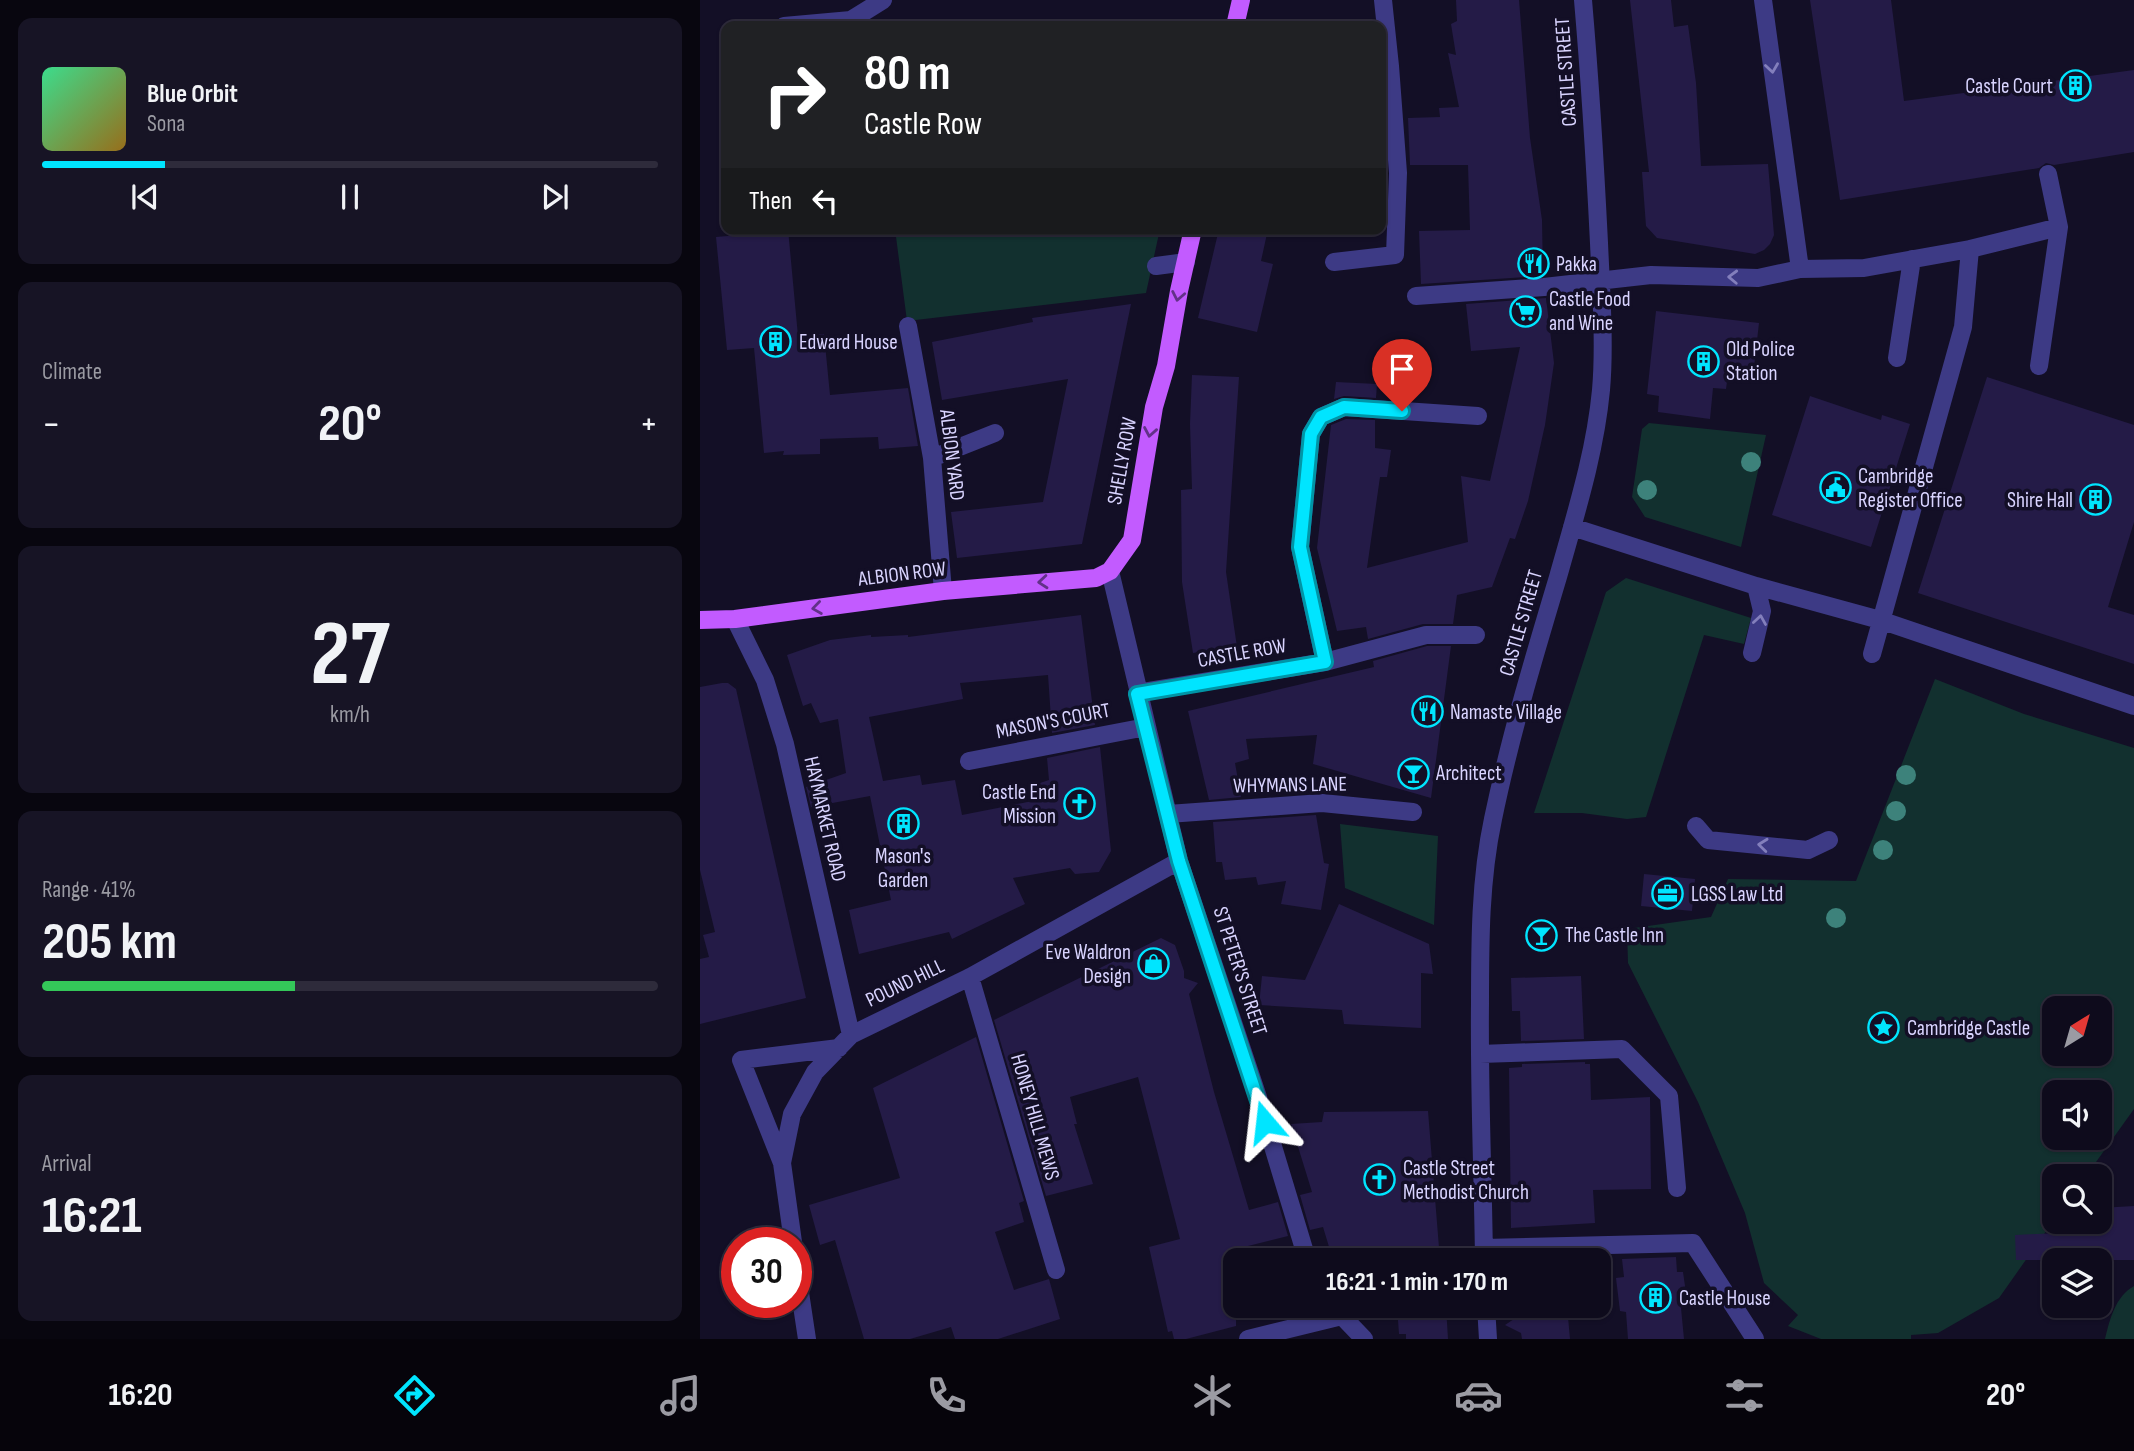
<!DOCTYPE html>
<meta charset="utf-8">
<style>
:root{--surface:#0e0b1c;--page:#171425;--text:#f1f3f6;--muted:#9b9ba3;--line:#2e2b3b;--accent:#00e5ff}
body{margin:0;font-family:"Sofia Sans Condensed",sans-serif;background:var(--page);color:var(--text);height:100vh;display:flex;flex-direction:column;font-size:26px;white-space:nowrap}
*{box-sizing:border-box;margin:0}
p{font-size:23px;color:var(--muted)}
.icon{flex:none;width:38px;height:38px;fill:none;stroke:currentColor;stroke-width:2;stroke-linecap:round;stroke-linejoin:round}
.map{position:relative;flex:1;overflow:hidden}
.details{display:flex;flex-direction:column;gap:18px;padding:18px;background:#08060f;width:700px}
.details>*{flex:none}
.hud{position:absolute;left:21px;top:21px;width:665px;height:214px;border-radius:14px;box-shadow:0 2px 5px #0004,0 0 0 2px var(--line);background:#202124;color:#fff;overflow:hidden}
.needle{width:46px;rotate:37deg}
.fabs{position:absolute;left:1342px;top:996px;display:grid;gap:14px}
.fabs a{display:grid;place-items:center;width:70px;height:70px;border-radius:14px;background:var(--surface);box-shadow:0 2px 5px #0004,0 0 0 2px var(--line);font-size:35px}
.speed{position:absolute;left:21px;top:1227px;display:flex;gap:14px;font-size:35px;font-weight:700;text-align:center}
.speed>*{display:grid;place-content:center;width:91px;height:91px;border-radius:50%;background:var(--surface);box-shadow:0 2px 5px #0004,0 0 0 2px var(--line);line-height:1}
.speed .limit{border:10px solid #d22;background:#fff;color:#111}
.pin{position:absolute;display:grid;place-items:center;width:60px;height:60px;color:#fff;margin:-72px -30px;border-radius:50% 50% 50% 0;rotate:-45deg;box-shadow:0 0 7px #0007}
.pin .icon{rotate:45deg}
.me{position:absolute;width:77px;margin:-38px;rotate:343deg;stroke-linejoin:round;filter:drop-shadow(0 0 5px #0008)}
.turn{display:flex;align-items:center;gap:24px;height:147px;padding:0 28px;font-size:32px}
.turn .icon{width:91px;height:91px;stroke-width:2.5}
.turn b{display:block;font-size:49px;line-height:60px}
.then{display:flex;align-items:center;height:66px;padding:0 28px;background:#0003;gap:14px;font-size:26px}
.big{font-size:52px;font-weight:700;line-height:1.1}
.details .card{flex:1;display:flex;flex-direction:column;justify-content:center;gap:10px;min-width:0;padding:0 24px;border-radius:14px;background:var(--page)}
.details .dial{align-items:center;gap:0}
.dial b{font-size:91px;line-height:1}
.song{display:flex;align-items:center;gap:21px}
.cover{width:84px;height:84px;border-radius:10px;background:linear-gradient(135deg,hsl(150 70% 55%),hsl(40 70% 35%))}
.played{height:7px;border-radius:4px;background:linear-gradient(90deg,var(--accent) 20%,var(--line) 20%)}
.keys{display:flex;justify-content:space-around;direction:ltr}
.heat{display:flex;justify-content:space-between;align-items:center;font-size:38px;direction:ltr}
.charge{height:10px;border-radius:5px;background:linear-gradient(90deg,#34c759 41%,var(--line) 0)}
.trip{position:absolute;left:523px;top:1248px;width:388px;height:70px;border-radius:14px;background:var(--surface);box-shadow:0 2px 5px #0004,0 0 0 2px var(--line);font-weight:700;line-height:70px;text-align:center}
.tabs{display:flex;height:112px;justify-content:space-around;align-items:center;background:#06040b;color:var(--muted)}
.tabs .icon{width:49px;height:49px}
.tabs .current{color:var(--accent)}
.tabs b{font-size:32px;color:var(--text)}
main{display:flex;flex:1;min-height:0}
.map>svg:first-child{display:block}
.green{fill:#12302f;fill-rule:evenodd}
.building{fill:#241b47}
.lines{fill:none;stroke-linecap:round;stroke-linejoin:round}
.minor{stroke:#3d3a85;stroke-width:18}
.major{stroke:#c25bff;stroke-width:18}
.tree{fill:#3d827b}
.oneway{stroke:#837fbc}
.oneway2{stroke:#623188}
.route-casing{stroke:#0095a6;stroke-width:18}
.route{stroke:#00e5ff;stroke-width:12}
.labels{text-anchor:middle;dominant-baseline:central;stroke-width:7;stroke-linejoin:round;paint-order:stroke}
.street-label{font-size:21px;fill:#d9d4ff;stroke:#130f26}
.poi-label{font-size:21px;fill:#d9d4ff;stroke:#130f26;text-anchor:start}
</style>
<main>
<section class="details">
<div class="card">
<div class="song"><i class="cover"></i><div><b>Blue Orbit</b><p>Sona</p></div></div>
<div class="played"></div>
<div class="keys"><svg class="icon" aria-label="previous" viewBox="0 0 24 24"><path d="M18 5L8 12l10 7zM5 5v14"/></svg><svg class="icon" aria-label="pause" viewBox="0 0 24 24"><path d="M8 5v14M16 5v14"/></svg><svg class="icon" aria-label="next" viewBox="0 0 24 24"><path d="M6 5l10 7-10 7zM19 5v14"/></svg></div>
</div>
<div class="card"><p>Climate</p>
<div class="heat"><a>−</a><b class="big">20°</b><a>+</a></div>
</div>
<div class="card dial"><b>27</b><p>km/h</p></div>
<div class="card"><p>Range · 41%</p><b class="big">205 km</b><div class="charge"></div></div>
<div class="card"><p>Arrival</p><b class="big">16:21</b></div>
</section>
<div class="map">
<svg width="1434" height="1339" viewBox="0 0 1434 1339">
<rect width="100%" height="100%" fill="#130f26"/>
<path class="green" d="M195 229H460L446 293 207 321Z
M949 423 1066 435 1041 547 945 517 932 497 942 429Z
M926 578 1051 618 1044 644 1004 635 946 817 927 819 882 813H834L906 592Z
M1235 679 1324 714 1434 748V1109L1386 1176H1354V1220L1299 1298 1238 1333 1211 1335V1339H1121L1088 1326 1098 1315 1064 1283 1045 1213 998 1102 928 963 927 929 1011 917 1028 879 1156 881ZM1354 1008H1400V1054H1354ZM1354 1092H1400V1138H1354Z
M640 824 738 836 734 925 645 888Z
M1434 1286V1339H1405C1410 1319 1415 1297 1434 1286Z"/>
<path class="building" d="M756 0H819L830 138 842 220 843 276 721 284 719 231 770 230 768 165H710L708 118 740 117 739 108 759 107 748 53 756 55 751 24 757 21Z
M930 0H971L974 27 988 25 996 83 1001 166 1068 164 1074 235 1070 244 1064 250 1055 254 957 238 946 226 942 172H949Z
M1110 0H1191L1204 101 1434 70V152L1354 165 1346 163 1339 168 1140 200Z
M39 229H88L98 336 124 334 130 395 208 388 218 446 179 449 178 437 120 439V454L83 455 84 451 64 453 54 348 27 350 16 237 39 235Z
M519 229H568L561 261 573 264 557 332 498 318Z
M846 298 854 363 845 425 828 501 815 539 810 538 792 587 757 595 753 624H723L668 639 666 627 637 631 617 548 631 425 646 419 675 420V448L691 450 687 477H680L667 568 768 542 761 476 790 481 820 347 771 351 766 304Z
M431 304 382 544 257 558 251 512 343 502 368 379 242 400 232 342 333 322 332 318Z
M956 311 1059 323 1053 376 1028 374 1026 389 1013 388 1010 419 958 412 959 396 947 394Z
M492 375 539 377 526 572 537 647 493 653 482 582 481 490 492 489 490 424Z
M1287 377 1434 425V522L1408 607 1434 615V664L1218 593Z
M636 382 677 384 676 398 644 396 634 399Z
M1110 396 1181 420 1182 415 1210 424 1171 547 1072 515Z
M381 615 395 725 352 733 348 675 260 683 263 699 169 717 183 781 220 775 222 785 255 780 262 815 338 800 337 784 349 780 347 758 400 747 411 851 399 872 375 874 370 868 313 878 325 904 252 939 249 932 159 954 149 910 191 900 170 796 111 807 106 787 146 773 138 719 120 723 111 703 103 706 87 655 130 640 171 635V637L208 635V637Z
M727 646H751L731 798 613 764 617 735 546 739 549 759 535 763 541 797 509 800 488 711 674 667 673 661Z
M22 683H28L36 689 106 998 0 1024V959L9 957 3 935 15 932 0 870V687Z
M616 815 624 863 629 864 621 910 581 904 586 881 558 885 556 877 525 880 522 862H516L513 822Z
M944 874 995 879 992 911 941 906Z
M639 904 729 944 733 974 721 973V1028L644 1024 642 1010 559 1005 562 976 605 980Z
M461 938 475 945 484 971V978L498 983 489 994 514 1092 549 1210 578 1202 588 1236 536 1249V1326L486 1339H474L472 1331 468 1332 449 1247 480 1239 438 1077 370 1097 377 1124H374L393 1184 346 1196 294 1020Z
M881 976 884 1039 821 1041 820 1011H812L811 978Z
M276 1037 324 1201 319 1203 324 1222 295 1232 314 1290 349 1279 360 1319 298 1339H255L251 1327 210 1339H164L135 1240 120 1245 109 1205 200 1178 173 1088Z
M885 1062V1064H890L891 1100 950 1097 951 1189 893 1190 895 1223 811 1228 809 1068 822 1067V1064Z
M728 1111 740 1260H633L623 1227 610 1230 600 1195 612 1192 591 1124 622 1122 624 1112Z
M1434 1206V1260H1316L1315 1235 1396 1231 1395 1222H1400V1208Z
M976 1257 977 1272H983L988 1307 981 1308 984 1339H928L926 1312 920 1311 916 1278 924 1277 922 1259Z
M697 1306H746L748 1339H706V1334H699Z
M819 1306H867L870 1339H822L821 1333 805 1325 820 1315Z"/>
<g class="lines">
<path class="minor" d="M1063 0 1100 269
M84 26 151 20 183 0
M1270 249 1359 227
M634 262 695 255 698 173 690 66 683 0
M456 266 486 262
M716 296 844 287 951 275 1058 278 1100 269 1164 268 1270 249 1263 327 1172 654
M208 326 232 458 243 591
M1197 358 1212 259
M1339 366 1359 227 1348 174
M232 458 295 433
M872 527 1056 586 1180 620 1434 706
M410 571 479 861 558 1097 604 1249 610 1260
M35 619 65 680 85 744 151 1035
M1052 653 1062 611 1056 586
M625 662 600 547 611 434 621 417 644 407 778 416
M437 693 625 662 726 635H776
M269 761 446 727
M468 814 622 803 713 812
M996 826 1008 840 1108 850 1129 840
M270 977 356 1270
M780 1054 922 1049 969 1096 977 1188
M82 1163 41 1060 139 1048
M93 1242 82 1163 92 1114 115 1072 151 1035 270 977 479 861
M784 1248 993 1243 1055 1339
M784 1260C783 1175 779 1089 780 1004 780 942 780 880 793 819 810 737 834 657 858 577 875 516 895 454 901 390 905 345 901 289 899 243 895 162 890 81 883 0
M96 1266 107 1339
M636 1306 642 1316 664 1339
M786 1306 788 1339
M548 1339 642 1316"/>
<path class="major" d="M535 26 541 0
M0 620 35 619 243 591 396 578 410 571 432 540 454 407 466 366 479 291 493 229"/>
</g>
<g class="tree">
<circle cx="1051" cy="462" r="10"/>
<circle cx="947" cy="490" r="10"/>
<circle cx="1206" cy="775" r="10"/>
<circle cx="1196" cy="811" r="10"/>
<circle cx="1183" cy="850" r="10"/>
<circle cx="1136" cy="918" r="10"/>
</g>
<defs><path id="oneway-chevron" d="M-2-3.5L2.5 0L-2 3.5" fill="none" stroke-width="1.6" stroke-linecap="round" stroke-linejoin="round" transform="scale(1.75)"/></defs>
<g class="oneway">
<use href="#oneway-chevron" transform="translate(1072 68) rotate(82)"/>
<use href="#oneway-chevron" transform="translate(1033 277) rotate(-178)"/>
<use href="#oneway-chevron" transform="translate(1060 620) rotate(-81)"/>
<use href="#oneway-chevron" transform="translate(1063 845) rotate(-174)"/>
</g>
<g class="oneway2">
<use href="#oneway-chevron" transform="translate(478 296) rotate(101)"/>
<use href="#oneway-chevron" transform="translate(450 432) rotate(100)"/>
<use href="#oneway-chevron" transform="translate(343 582) rotate(175)"/>
<use href="#oneway-chevron" transform="translate(117 608) rotate(172)"/>
</g>
<g class="lines">
<defs>
<path id="route" d="M565 1122 479 861 437 694 625 662 600 547 611 434 621 417 644 407 702 411"/>
</defs>
<use href="#route" class="route-casing"/>
<use href="#route" class="route"/>
</g>
<defs>
<symbol id="building-ring" viewBox="-11 -11 22 22"><circle r="9.5" fill="#130f26" stroke="#00e5ff" stroke-width="1.5"/><path d="M-4-6H4V6H1V3H-1V6H-4ZM-2.5-4.3h1.7v1.8h-1.7ZM.8-4.3h1.7v1.8H.8ZM-2.5-1h1.7V.8h-1.7ZM.8-1h1.7V.8H.8Z" fill="#00e5ff"/></symbol>
<symbol id="restaurant-ring" viewBox="-11 -11 22 22"><circle r="9.5" fill="#130f26" stroke="#00e5ff" stroke-width="1.5"/><path d="M-5-6h1v4h1v-4h1v4h1v-4h1v5L-1.5 .5V6h-2V.5L-5-1ZM5-6V6H3V1.5H1.5Q1.5-4 5-6Z" fill="#00e5ff"/></symbol>
<symbol id="supermarket-ring" viewBox="-11 -11 22 22"><circle r="9.5" fill="#130f26" stroke="#00e5ff" stroke-width="1.5"/><path d="M-6-5.5h2.5l.6 2H6L4.5 2H-2.5L-4.4-4H-6ZM-1.5 3.2a1.3 1.3 0 1 0 .1 0ZM3 3.2a1.3 1.3 0 1 0 .1 0Z" fill="#00e5ff"/></symbol>
<symbol id="civic-ring" viewBox="-11 -11 22 22"><circle r="9.5" fill="#130f26" stroke="#00e5ff" stroke-width="1.5"/><path d="M-.6-6.5H3V-4.5H.6V-3L4-1V1h2V6H-6V1h2V-1L-.6-3ZM-1.2 2.5V6h2.4V2.5Z" fill="#00e5ff"/></symbol>
<symbol id="bar-ring" viewBox="-11 -11 22 22"><circle r="9.5" fill="#130f26" stroke="#00e5ff" stroke-width="1.5"/><path d="M-6-5H6L.8 .8V4.5H3.5V6h-7V4.5H-.8V.8Z" fill="#00e5ff"/></symbol>
<symbol id="church-ring" viewBox="-11 -11 22 22"><circle r="9.5" fill="#130f26" stroke="#00e5ff" stroke-width="1.5"/><path d="M-1.2-6h2.4v3.5h3.3v2.4h-3.3V6h-2.4V-.1h-3.3v-2.4h3.3Z" fill="#00e5ff"/></symbol>
<symbol id="office-ring" viewBox="-11 -11 22 22"><circle r="9.5" fill="#130f26" stroke="#00e5ff" stroke-width="1.5"/><path d="M-6-3h4V-5.5h4V-3h4V5H-6ZM-1-4.5V-3h2v-1.5ZM-6 0V1H6V0Z" fill="#00e5ff"/></symbol>
<symbol id="shop-ring" viewBox="-11 -11 22 22"><circle r="9.5" fill="#130f26" stroke="#00e5ff" stroke-width="1.5"/><path d="M-5-2.5h2.3a2.7 3.5 0 0 1 5.4 0H5L5.5 6h-11ZM-1.5-2.5h3a1.5 2.3 0 0 0-3 0Z" fill="#00e5ff"/></symbol>
<symbol id="sight-ring" viewBox="-11 -11 22 22"><circle r="9.5" fill="#130f26" stroke="#00e5ff" stroke-width="1.5"/><path d="M0-6L1.8-2.2L6-1.7L2.9 1.2L3.7 5.4L0 3.3L-3.7 5.4L-2.9 1.2L-6-1.7L-1.8-2.2Z" fill="#00e5ff"/></symbol>
</defs>
<g fill-rule="evenodd">
<use href="#building-ring" x="1358" y="68" width="35" height="35"/>
<use href="#restaurant-ring" x="816" y="246" width="35" height="35"/>
<use href="#supermarket-ring" x="808" y="294" width="35" height="35"/>
<use href="#building-ring" x="58" y="324" width="35" height="35"/>
<use href="#building-ring" x="986" y="344" width="35" height="35"/>
<use href="#civic-ring" x="1118" y="470" width="35" height="35"/>
<use href="#building-ring" x="1378" y="482" width="35" height="35"/>
<use href="#restaurant-ring" x="710" y="694" width="35" height="35"/>
<use href="#bar-ring" x="696" y="756" width="35" height="35"/>
<use href="#church-ring" x="362" y="786" width="35" height="35"/>
<use href="#building-ring" x="186" y="806" width="35" height="35"/>
<use href="#office-ring" x="950" y="876" width="35" height="35"/>
<use href="#bar-ring" x="824" y="918" width="35" height="35"/>
<use href="#shop-ring" x="436" y="946" width="35" height="35"/>
<use href="#sight-ring" x="1166" y="1010" width="35" height="35"/>
<use href="#church-ring" x="662" y="1162" width="35" height="35"/>
<use href="#building-ring" x="938" y="1280" width="35" height="35"/>
</g>
<g class="labels">
<g class="street-label">
<text transform="translate(866 72) rotate(-94)">CASTLE STREET</text>
<text transform="translate(252 455) rotate(83)">ALBION YARD</text>
<text transform="translate(422 461) rotate(-80)">SHELLY ROW</text>
<text transform="translate(202 574) rotate(-7)">ALBION ROW</text>
<text transform="translate(821 623) rotate(-74)">CASTLE STREET</text>
<text transform="translate(542 653) rotate(-10)">CASTLE ROW</text>
<text transform="translate(353 721) rotate(-11)">MASON'S COURT</text>
<text transform="translate(590 785) rotate(-1)">WHYMANS LANE</text>
<text transform="translate(125 819) rotate(77)">HAYMARKET ROAD</text>
<text transform="translate(540 971) rotate(72)">ST PETER'S STREET</text>
<text transform="translate(205 983) rotate(-26)">POUND HILL</text>
<text transform="translate(335 1117) rotate(74)">HONEY HILL MEWS</text>
</g>
<g class="poi-label">
<text x="1353" y="86" text-anchor="end">Castle Court</text>
<text x="856" y="264">Pakka</text>
<text x="849" y="299">Castle Food<tspan x="849" dy="24">and Wine</tspan></text>
<text x="99" y="342">Edward House</text>
<text x="1026" y="349">Old Police<tspan x="1026" dy="24">Station</tspan></text>
<text x="1158" y="476">Cambridge<tspan x="1158" dy="24">Register Office</tspan></text>
<text x="1373" y="500" text-anchor="end">Shire Hall</text>
<text x="750" y="712">Namaste Village</text>
<text x="736" y="773">Architect</text>
<text x="356" y="792" text-anchor="end">Castle End<tspan x="356" dy="24">Mission</tspan></text>
<text x="203" y="856" text-anchor="middle">Mason's<tspan x="203" dy="24">Garden</tspan></text>
<text x="991" y="894">LGSS Law Ltd</text>
<text x="865" y="935">The Castle Inn</text>
<text x="431" y="952" text-anchor="end">Eve Waldron<tspan x="431" dy="24">Design</tspan></text>
<text x="1207" y="1028">Cambridge Castle</text>
<text x="703" y="1168">Castle Street<tspan x="703" dy="24">Methodist Church</tspan></text>
<text x="979" y="1298">Castle House</text>
</g>
</g>
</svg>
<div class="fabs">
<a><svg class="needle" viewBox="-14 -14 28 28"><path d="M0-13l5 13h-10z" fill="#e53935"/><path d="M0 13l5-13h-10z" fill="#9b9ba3"/></svg></a>
<a><svg class="icon" aria-label="sound" viewBox="0 0 24 24"><path d="M4 9h4l5-4v14l-5-4H4zM17 9q2 3 0 6"/></svg></a>
<a><svg class="icon" aria-label="search" viewBox="0 0 24 24"><circle cx="10" cy="10" r="6"/><path d="M15 15l6 6"/></svg></a>
<a><svg class="icon" aria-label="layers" viewBox="0 0 24 24"><path d="M12 4l9 5-9 5-9-5zM3 14l9 5 9-5"/></svg></a>
</div>
<div class="speed"><div class="limit">30</div></div>
<div class="pin" style="left:702px;top:411px;background:#d93025"><svg class="icon" aria-label="arrive" viewBox="0 0 24 24"><path d="M6 21V4h12l-3 4 3 4H6"/></svg></div>
<svg class="me" style="left:565px;top:1122px" viewBox="-20 -20 40 40"><path d="M0-17L14 15 0 8-14 15z" fill="#00e5ff" stroke="#fff" stroke-width="4"/></svg>
<div class="trip">16:21 · 1 min · 170 m</div>
<div class="hud">
<div class="turn"><svg class="icon" aria-label="right" viewBox="0 0 24 24"><path d="M7 20v-9h11M14 6l5 5-5 5"/></svg><div><b>80 m</b>Castle Row</div></div>
<div class="then">Then<svg class="icon" aria-label="left" viewBox="0 0 24 24"><path d="M17 20v-9H6M10 6l-5 5 5 5"/></svg></div>
</div>
</div>
</main>
<nav class="tabs">
<b>16:20</b>
<svg class="icon current" aria-label="directions" viewBox="0 0 24 24"><path d="M12 3l9 9-9 9-9-9zM9 14v-3h6M13 9l2 2-2 2"/></svg>
<svg class="icon" aria-label="music" viewBox="0 0 24 24"><path d="M9 18V5l10-2v13"/><circle cx="6" cy="18" r="3"/><circle cx="16" cy="16" r="3"/></svg>
<svg class="icon" aria-label="phone" viewBox="0 0 24 24"><path d="M5 4h4l2 5-3 2q2 4 5 5l2-3 5 2v4C11 20 4 13 5 4z"/></svg>
<svg class="icon" aria-label="climate" viewBox="0 0 24 24"><path d="M12 3v18M4 7l16 10M4 17L20 7"/></svg>
<svg class="icon" aria-label="car" viewBox="0 0 24 24"><path d="M5 17H2v-5l4-1 3-4h7l3 4 3 1v5h-3M9 17h6M6 11h13"/><circle cx="7" cy="17" r="2"/><circle cx="17" cy="17" r="2"/></svg>
<svg class="icon" aria-label="filters" viewBox="0 0 24 24"><path d="M4 7h16M4 17h16"/><circle cx="9" cy="7" r="2"/><circle cx="15" cy="17" r="2"/></svg>
<b>20°</b>
</nav>
